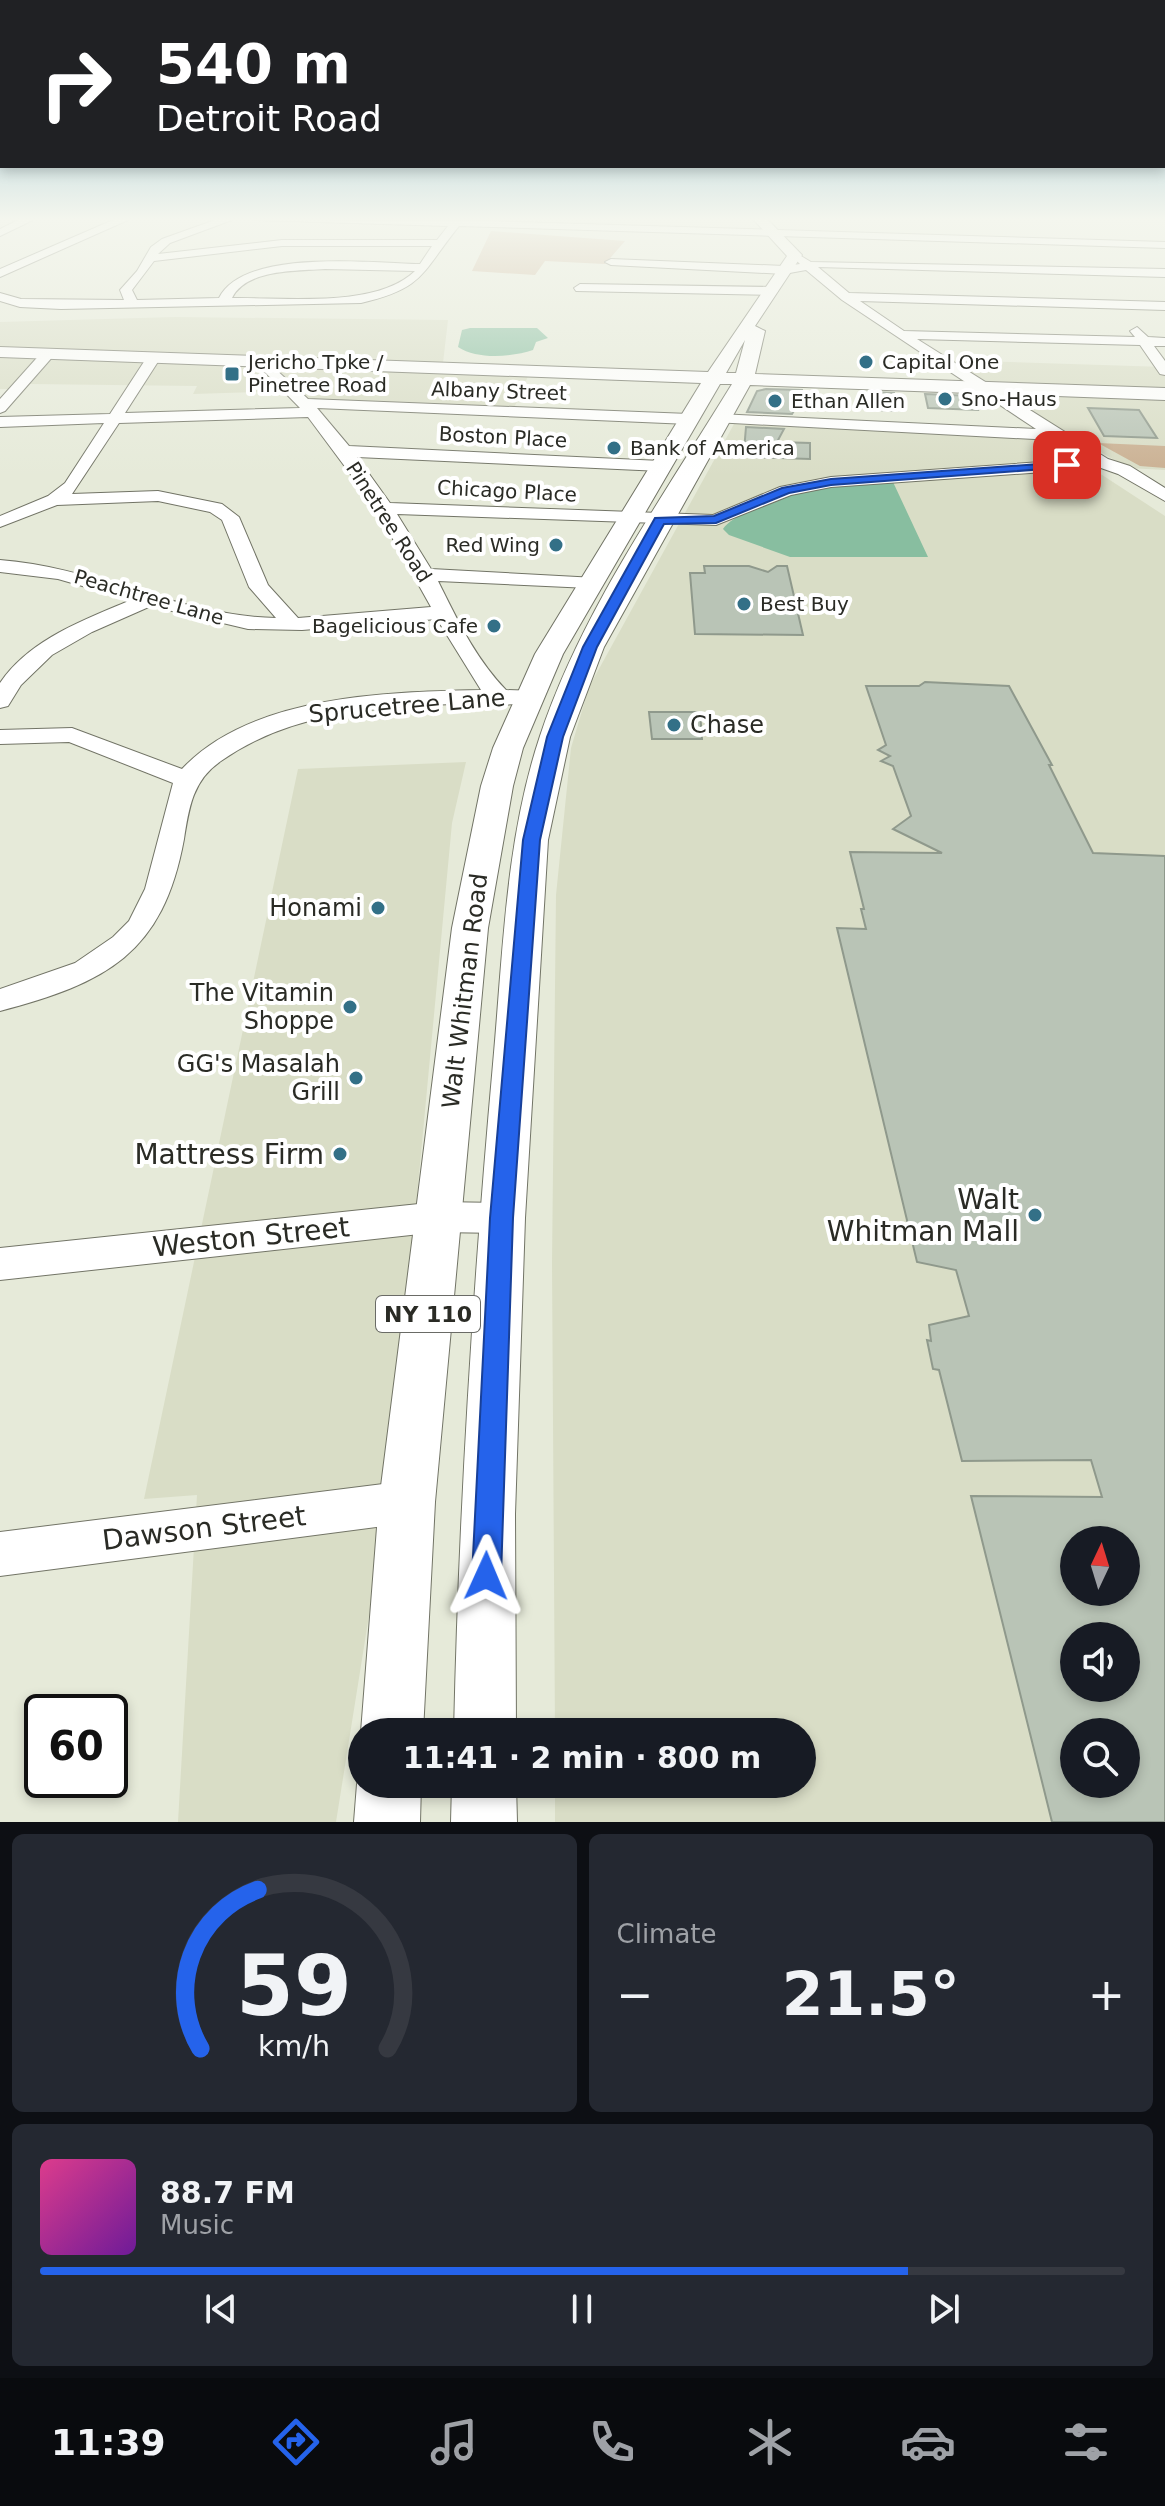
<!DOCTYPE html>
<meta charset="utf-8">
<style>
:root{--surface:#171b24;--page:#242831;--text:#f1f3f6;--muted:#9ea1a6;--line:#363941;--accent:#2563eb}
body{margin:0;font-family:"DejaVu Sans",sans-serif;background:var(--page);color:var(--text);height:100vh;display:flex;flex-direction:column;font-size:30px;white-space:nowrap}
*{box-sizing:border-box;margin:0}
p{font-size:26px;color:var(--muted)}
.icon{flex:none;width:44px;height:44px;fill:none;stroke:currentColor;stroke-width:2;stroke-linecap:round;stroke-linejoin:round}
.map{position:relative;height:1822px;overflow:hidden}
.panel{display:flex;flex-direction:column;gap:12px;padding:12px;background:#0d0f14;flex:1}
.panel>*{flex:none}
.banner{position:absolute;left:0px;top:0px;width:1166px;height:168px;box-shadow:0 4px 12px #0003;background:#202124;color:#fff;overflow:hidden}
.needle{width:52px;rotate:4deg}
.controls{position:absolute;left:1060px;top:1526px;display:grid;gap:16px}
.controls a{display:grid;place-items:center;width:80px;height:80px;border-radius:50%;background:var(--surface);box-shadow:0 4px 12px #0003;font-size:40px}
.speed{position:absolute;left:24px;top:1694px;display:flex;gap:16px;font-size:40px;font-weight:700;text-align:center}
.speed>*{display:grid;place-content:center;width:104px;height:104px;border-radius:50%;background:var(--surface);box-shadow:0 4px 12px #0003;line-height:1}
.speed .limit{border:4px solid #111;border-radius:12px;background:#fff;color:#111}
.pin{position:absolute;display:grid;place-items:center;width:68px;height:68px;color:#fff;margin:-34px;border-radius:16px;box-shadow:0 4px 12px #0006}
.me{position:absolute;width:88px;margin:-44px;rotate:1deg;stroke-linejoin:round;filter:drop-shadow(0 0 6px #0008)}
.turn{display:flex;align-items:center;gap:28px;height:168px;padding:0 24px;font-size:36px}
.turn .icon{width:104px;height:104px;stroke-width:2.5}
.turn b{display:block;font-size:56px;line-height:68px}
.big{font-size:60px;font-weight:700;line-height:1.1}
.panel .widget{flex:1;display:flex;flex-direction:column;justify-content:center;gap:12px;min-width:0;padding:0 28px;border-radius:12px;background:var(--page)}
.panel .dial{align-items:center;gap:0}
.dial svg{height:208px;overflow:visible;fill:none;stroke:var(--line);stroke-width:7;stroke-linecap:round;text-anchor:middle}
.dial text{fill:var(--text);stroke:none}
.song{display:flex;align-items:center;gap:24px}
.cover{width:96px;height:96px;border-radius:12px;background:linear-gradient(135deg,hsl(330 70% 55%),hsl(280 70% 35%))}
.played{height:8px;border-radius:4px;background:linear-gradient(90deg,var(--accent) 80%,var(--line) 80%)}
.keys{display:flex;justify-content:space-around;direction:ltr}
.heat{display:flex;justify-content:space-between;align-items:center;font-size:44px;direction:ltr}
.panel .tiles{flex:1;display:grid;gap:12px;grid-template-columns:1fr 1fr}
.widget:last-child{grid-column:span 2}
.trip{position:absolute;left:348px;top:1718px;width:468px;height:80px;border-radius:40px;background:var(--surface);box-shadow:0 4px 12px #0003;font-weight:700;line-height:80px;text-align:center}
.tab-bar{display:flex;height:128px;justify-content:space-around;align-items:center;background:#090b0e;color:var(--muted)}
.tab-bar .icon{width:56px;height:56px}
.tab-bar .on{color:var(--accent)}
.tab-bar b{font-size:36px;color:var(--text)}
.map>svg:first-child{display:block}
.built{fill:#d9ddc6;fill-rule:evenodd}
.green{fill:#cab092}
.water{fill:#88bea0}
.building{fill:#b9c4b6;stroke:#8f998c;stroke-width:2;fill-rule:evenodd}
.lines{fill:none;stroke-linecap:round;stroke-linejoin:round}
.minor-casing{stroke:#727466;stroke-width:2}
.major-casing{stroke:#727466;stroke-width:2}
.minor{fill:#fff;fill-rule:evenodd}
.major{fill:#fff;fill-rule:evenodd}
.route{fill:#2563eb;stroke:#184099;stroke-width:2}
.poi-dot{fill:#337087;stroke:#fff;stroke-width:3}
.labels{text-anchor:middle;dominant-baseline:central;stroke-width:8;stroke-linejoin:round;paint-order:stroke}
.far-poi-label{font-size:20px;fill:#2a2b25;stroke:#fff;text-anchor:start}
.far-street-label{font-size:20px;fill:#2a2b25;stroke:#fff}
.shield{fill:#fff;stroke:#6a6b66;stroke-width:2}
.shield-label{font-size:22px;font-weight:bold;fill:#2a2b25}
.street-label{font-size:24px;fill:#2a2b25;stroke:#fff}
.poi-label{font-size:24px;fill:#2a2b25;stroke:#fff;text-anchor:end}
.near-poi-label{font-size:28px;fill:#2a2b25;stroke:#fff;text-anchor:end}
.near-street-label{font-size:28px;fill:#2a2b25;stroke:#fff}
</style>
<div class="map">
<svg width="1165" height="1822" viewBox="0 0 1165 1822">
<rect width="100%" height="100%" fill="#e6ead9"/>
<path class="built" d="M175 317 448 320 443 363 529 374 514 408 299 400 288 391 193 394 197 386 29 384 23 389H0V322Z
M948 360 1165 367V389L986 381Z
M1010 394 1165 399V470L1128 468 1008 398Z
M734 424 1047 439 1165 516V1822H555V1784H802V1732H555L552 1263 556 895 571 748 589 687ZM1074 1540H1126V1592H1074ZM1074 1636H1126V1688H1074ZM1074 1732H1126V1784H1074Z
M466 762 452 823 390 1484 336 1822H178L197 1495 144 1499 298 769Z"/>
<path class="green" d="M491 231 625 241 605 264 545 261 535 275 472 271Z
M1098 443 1165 446V468L1140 466Z"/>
<path class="water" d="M470 328H537L548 338 536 342 533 350C511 357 478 360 458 347L462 330Z
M893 482 928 557H790L729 535 723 529C732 514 787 493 806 489 833 481 865 484 893 482Z"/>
<path class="building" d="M766 389 802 390V407L797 406 792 414 747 412 757 391Z
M872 392 894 393 896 411 875 410Z
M925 394 974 396 978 410 928 408Z
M1088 408 1139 410 1157 438 1104 436Z
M746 427 784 429 777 442 810 443V459L749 457 750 451H744Z
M704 566H749L768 572 777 566H787L803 635 695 634 690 573H705Z
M925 682 1009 686 1052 765H1049L1093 853 1165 856V1822H1052L971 1496 1102 1497 1091 1460 962 1461 939 1370 933 1369 927 1340 931 1341 929 1325 969 1316 956 1270 917 1262 837 928 866 929 861 909H864L850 852 942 853 893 829 911 816 893 766 881 761 890 756 878 750 886 745 866 686H919ZM1074 1540H1126V1592H1074ZM1074 1636H1126V1688H1074ZM1074 1732H1126V1784H1074Z
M649 712H700L702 739H652Z"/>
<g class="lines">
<defs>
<path id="minor" d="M18 220H33L0 236V229Z
M113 220H128L0 277V269Z
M215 220H232L170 243 158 254 282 240H437L448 226 255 220 486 221 1165 242V248L459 226C421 273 425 288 361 303L61 309 20 307 0 301V293L21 299 124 300 120 290 137 271 151 247 162 239ZM282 246H432L420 264C372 263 244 248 219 298L137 300 132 290 154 261ZM325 269 415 271C376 309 283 297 232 298 246 269 297 271 325 269Z
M801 256 811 262 1165 269V277L818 267 849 293 1165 302V310L860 301 904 331 1135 337 1130 331 1137 327 1148 337 1165 338V346H1154L1165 361V375L1160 374 1140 345 917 339 1108 459 1130 466 1165 488V501L1118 474 1101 468 831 487 791 495 716 525 397 514 431 569 596 578 599 582 596 586 589 588 438 581C457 619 475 658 506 690L537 691 540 696 537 701C511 707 480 704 453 704 372 707 289 713 221 761 193 780 189 807 184 839 163 954 106 983 0 1011V989L75 963 113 937 129 921 145 889 173 783 69 742 0 744V730L72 728 182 769C251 695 387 692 481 690L437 619 302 630 248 629 151 606 92 632 52 655 21 685 8 706 0 708V683C30 639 84 620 131 600L58 579 0 572V560C95 567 181 616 276 618L249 587 222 520 210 512 158 501 57 505 0 527V516L48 496 65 483 104 423 0 427V417L110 414 149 354 154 353 161 357 125 413 300 408 256 363 254 360 261 356 308 399 689 414 697 419 689 424 317 408 349 446 661 461 669 466 661 471 357 457 390 503 713 515 780 487 831 477 1084 459 1053 440 714 422 711 419 719 414 1036 429 842 300 806 270 784 274 611 265 605 262 611 259 784 266 800 264 795 259ZM308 417 375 507 431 607 298 618 268 585 239 517 222 504 158 491 72 494 119 423Z
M580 284 772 287 778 291 772 295 576 291 574 288Z
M43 351 55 354 5 411 0 413V399Z
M438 1202 502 1203 515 1208 520 1218 515 1228 502 1233 438 1232 0 1280V1248Z
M407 1481 422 1487 429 1502 422 1517 407 1523 0 1576V1532Z"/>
<path id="major" d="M754 220H768L802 255 755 326 765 331 755 374 1165 388V400L750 385 604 647 570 737 548 840 525 1218 515 1514 516 1732H454C459 1508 473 1286 493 1064 503 955 505 841 540 736 582 610 663 497 732 384H720L563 654 523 748 513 786 488 928 435 1502 423 1732H362V1735L361 1732 379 1502 452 928 481 786 493 748 535 654 701 383 0 357V347L708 372 787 256ZM745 340 736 373H726Z
M362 1771V1784H421L420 1822H354L357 1784Z
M452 1784H516L517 1822H451Z"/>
</defs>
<use href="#minor" class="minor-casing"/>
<use href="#major" class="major-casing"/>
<use href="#minor" class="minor"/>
<use href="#major" class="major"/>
</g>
<linearGradient id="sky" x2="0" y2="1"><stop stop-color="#81b8cb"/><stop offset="0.46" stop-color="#f4f6ee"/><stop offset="1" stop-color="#f4f6ee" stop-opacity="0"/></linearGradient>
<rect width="1165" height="476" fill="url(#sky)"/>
<path class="route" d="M1067 462 1071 467 831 485 789 493 716 523 664 524 597 647 563 737 540 840 513 1218 501 1576 497 1587 486 1591 476 1587 472 1576 490 1218 523 840 547 737 583 647 655 518 714 516 782 488 831 479Z"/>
<g class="poi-dot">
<circle cx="866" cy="362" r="8"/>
<rect x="224" y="366" width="16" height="16" rx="4"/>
<circle cx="945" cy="399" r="8"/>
<circle cx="775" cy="401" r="8"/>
<circle cx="614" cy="448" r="8"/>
<circle cx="556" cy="545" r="8"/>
<circle cx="744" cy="604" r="8"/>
<circle cx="494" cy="626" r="8"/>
<circle cx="674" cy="725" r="8"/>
<circle cx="378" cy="908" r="8"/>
<circle cx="350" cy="1007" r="8"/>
<circle cx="356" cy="1078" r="8"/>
<circle cx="340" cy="1154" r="8"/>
<circle cx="1035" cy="1215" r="8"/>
</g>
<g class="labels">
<g class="far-poi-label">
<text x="248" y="362">Jericho Tpke /<tspan x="248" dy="23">Pinetree Road</tspan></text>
<text x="882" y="362">Capital One</text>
<text x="961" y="399">Sno-Haus</text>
<text x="791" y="401">Ethan Allen</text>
<text x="630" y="448">Bank of America</text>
<text x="540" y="545" text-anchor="end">Red Wing</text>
<text x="760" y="604">Best Buy</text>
<text x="478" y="626" text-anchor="end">Bagelicious Cafe</text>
</g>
<g class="far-street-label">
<text transform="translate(499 391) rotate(2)">Albany Street</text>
<text transform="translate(503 437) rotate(3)">Boston Place</text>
<text transform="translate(507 491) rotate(3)">Chicago Place</text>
<text transform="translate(389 522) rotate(57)">Pinetree Road</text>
<text transform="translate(149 597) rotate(16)">Peachtree Lane</text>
</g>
<rect class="shield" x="376" y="1296" width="104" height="36" rx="6"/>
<g class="shield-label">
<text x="428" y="1314">NY 110</text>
</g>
<g class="street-label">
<text transform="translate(407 706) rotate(-5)">Sprucetree Lane</text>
<text transform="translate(465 991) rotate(-83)">Walt Whitman Road</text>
</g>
<g class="poi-label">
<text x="690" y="725" text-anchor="start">Chase</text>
<text x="362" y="908">Honami</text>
<text x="334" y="993">The Vitamin<tspan x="334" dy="28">Shoppe</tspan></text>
<text x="340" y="1064">GG's Masalah<tspan x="340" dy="28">Grill</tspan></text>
</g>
<g class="near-poi-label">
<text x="324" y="1154">Mattress Firm</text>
<text x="1019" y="1199">Walt<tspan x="1019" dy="32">Whitman Mall</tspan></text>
</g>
<g class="near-street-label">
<text transform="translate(251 1237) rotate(-6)">Weston Street</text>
<text transform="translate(204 1528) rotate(-7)">Dawson Street</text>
</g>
</g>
</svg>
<div class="controls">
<a><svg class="needle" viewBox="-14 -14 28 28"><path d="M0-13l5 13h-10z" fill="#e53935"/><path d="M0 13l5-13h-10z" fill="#9ea1a6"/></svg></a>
<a><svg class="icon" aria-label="sound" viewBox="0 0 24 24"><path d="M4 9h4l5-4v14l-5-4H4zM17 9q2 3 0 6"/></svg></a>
<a><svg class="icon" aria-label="search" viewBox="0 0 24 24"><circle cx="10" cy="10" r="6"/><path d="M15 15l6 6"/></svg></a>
</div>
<div class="speed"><div class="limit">60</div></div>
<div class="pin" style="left:1067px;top:465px;background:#d93025"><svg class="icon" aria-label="arrive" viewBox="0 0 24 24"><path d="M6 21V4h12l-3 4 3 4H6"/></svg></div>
<svg class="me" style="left:486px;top:1576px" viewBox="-20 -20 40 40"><path d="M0-17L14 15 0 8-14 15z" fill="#2563eb" stroke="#fff" stroke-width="4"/></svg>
<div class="trip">11:41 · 2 min · 800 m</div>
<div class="banner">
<div class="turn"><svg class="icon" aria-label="right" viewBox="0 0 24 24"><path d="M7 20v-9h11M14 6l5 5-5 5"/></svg><div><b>540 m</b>Detroit Road</div></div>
</div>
</div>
<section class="panel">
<div class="tiles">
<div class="widget dial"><svg viewBox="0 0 100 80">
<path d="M14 69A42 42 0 1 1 86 69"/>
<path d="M14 69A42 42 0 0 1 36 8" stroke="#2563eb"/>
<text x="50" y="56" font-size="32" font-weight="700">59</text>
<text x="50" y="72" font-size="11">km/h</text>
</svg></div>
<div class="widget"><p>Climate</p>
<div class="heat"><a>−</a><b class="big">21.5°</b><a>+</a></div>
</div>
<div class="widget">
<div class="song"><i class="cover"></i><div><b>88.7 FM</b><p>Music</p></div></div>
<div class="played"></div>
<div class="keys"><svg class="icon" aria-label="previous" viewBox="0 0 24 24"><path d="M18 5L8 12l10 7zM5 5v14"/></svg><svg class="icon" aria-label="pause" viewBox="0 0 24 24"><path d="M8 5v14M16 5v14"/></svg><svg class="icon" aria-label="next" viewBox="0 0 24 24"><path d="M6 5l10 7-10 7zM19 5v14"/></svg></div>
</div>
</div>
</section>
<nav class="tab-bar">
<b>11:39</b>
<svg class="icon on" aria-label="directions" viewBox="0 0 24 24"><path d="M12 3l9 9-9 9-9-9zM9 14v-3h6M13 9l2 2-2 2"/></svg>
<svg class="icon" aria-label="music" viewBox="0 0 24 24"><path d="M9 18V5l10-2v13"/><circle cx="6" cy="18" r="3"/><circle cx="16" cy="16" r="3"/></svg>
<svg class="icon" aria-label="phone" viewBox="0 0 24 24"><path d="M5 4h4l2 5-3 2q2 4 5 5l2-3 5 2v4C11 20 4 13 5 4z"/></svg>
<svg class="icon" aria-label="climate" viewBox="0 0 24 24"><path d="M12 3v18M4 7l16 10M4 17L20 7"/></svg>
<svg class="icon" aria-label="car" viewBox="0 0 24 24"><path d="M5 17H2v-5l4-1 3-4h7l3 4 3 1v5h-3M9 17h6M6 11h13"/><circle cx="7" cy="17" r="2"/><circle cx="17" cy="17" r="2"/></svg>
<svg class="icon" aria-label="filters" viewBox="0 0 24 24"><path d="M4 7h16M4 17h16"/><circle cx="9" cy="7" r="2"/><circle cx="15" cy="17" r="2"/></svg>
</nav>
